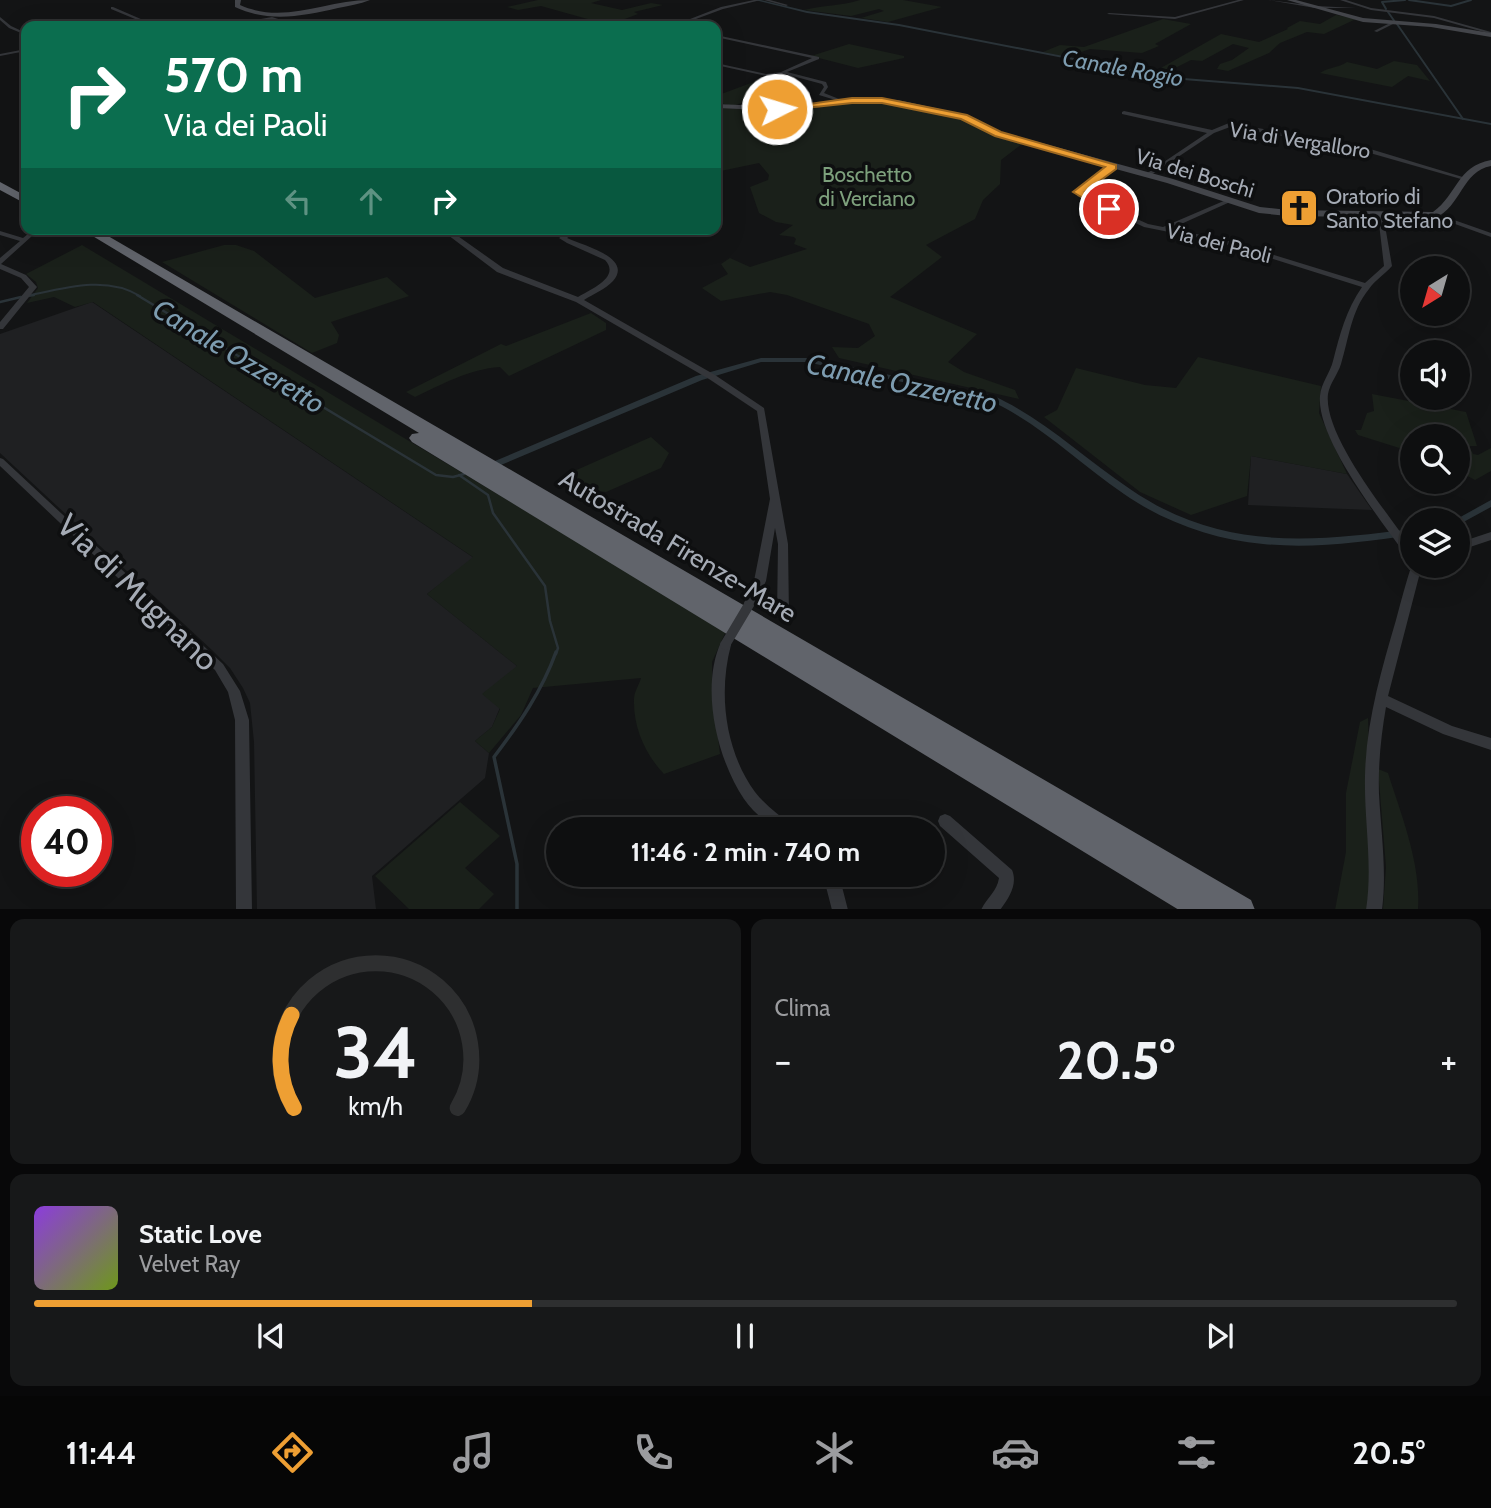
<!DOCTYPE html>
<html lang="it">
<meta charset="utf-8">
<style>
:root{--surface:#0e0f10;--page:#171819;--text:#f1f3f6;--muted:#9b9c9f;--line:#2e2f30;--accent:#ee9f33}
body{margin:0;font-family:Cabin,sans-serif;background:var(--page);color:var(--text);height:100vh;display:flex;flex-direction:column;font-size:26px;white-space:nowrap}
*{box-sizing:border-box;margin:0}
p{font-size:23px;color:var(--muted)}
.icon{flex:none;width:38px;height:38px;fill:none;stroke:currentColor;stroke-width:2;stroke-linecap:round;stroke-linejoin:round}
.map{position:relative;height:909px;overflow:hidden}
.sheet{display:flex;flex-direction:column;gap:10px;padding:10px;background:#080809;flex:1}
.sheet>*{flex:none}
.guide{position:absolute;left:21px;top:21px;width:700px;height:214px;border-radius:14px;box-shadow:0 7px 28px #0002,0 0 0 2px var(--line);background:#0b6e4f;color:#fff;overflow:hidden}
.needle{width:46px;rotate:217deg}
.controls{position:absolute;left:1400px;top:256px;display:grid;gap:14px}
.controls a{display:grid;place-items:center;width:70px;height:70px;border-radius:50%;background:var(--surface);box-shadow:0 7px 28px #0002,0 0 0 2px var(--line);font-size:35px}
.speed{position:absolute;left:21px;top:796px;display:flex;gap:14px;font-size:35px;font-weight:700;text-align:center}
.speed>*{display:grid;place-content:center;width:91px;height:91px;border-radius:50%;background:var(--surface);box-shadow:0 7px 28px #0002,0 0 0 2px var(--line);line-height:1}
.speed .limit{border:10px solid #d22;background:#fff;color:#111}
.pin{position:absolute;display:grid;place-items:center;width:60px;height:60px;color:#fff;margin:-30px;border:4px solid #fff;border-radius:50%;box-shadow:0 2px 7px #0007}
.me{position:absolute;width:77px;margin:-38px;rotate:85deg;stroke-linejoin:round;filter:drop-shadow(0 0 5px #0008)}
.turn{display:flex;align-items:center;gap:24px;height:147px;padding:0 28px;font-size:32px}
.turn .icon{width:91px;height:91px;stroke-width:2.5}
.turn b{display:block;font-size:49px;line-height:60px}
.lanes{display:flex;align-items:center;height:66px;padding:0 28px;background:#0003;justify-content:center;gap:35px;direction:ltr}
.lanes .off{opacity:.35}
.big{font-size:52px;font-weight:700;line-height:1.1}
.sheet .widget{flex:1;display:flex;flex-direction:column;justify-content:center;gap:10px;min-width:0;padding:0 24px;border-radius:14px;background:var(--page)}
.sheet .dial{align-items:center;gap:0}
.dial svg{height:182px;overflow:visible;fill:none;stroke:var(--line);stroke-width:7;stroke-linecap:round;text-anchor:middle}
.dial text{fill:var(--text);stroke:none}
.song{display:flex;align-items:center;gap:21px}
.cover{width:84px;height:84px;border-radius:10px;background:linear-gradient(135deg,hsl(270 70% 55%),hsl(80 70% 35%))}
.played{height:7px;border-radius:4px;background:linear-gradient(90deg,var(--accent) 35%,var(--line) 35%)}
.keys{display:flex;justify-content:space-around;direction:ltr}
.heat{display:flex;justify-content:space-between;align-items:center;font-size:38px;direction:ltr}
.sheet .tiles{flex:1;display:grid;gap:10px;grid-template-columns:1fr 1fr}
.widget:last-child{grid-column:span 2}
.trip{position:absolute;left:546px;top:817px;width:399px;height:70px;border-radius:35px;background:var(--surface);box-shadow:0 7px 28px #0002,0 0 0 2px var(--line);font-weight:700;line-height:70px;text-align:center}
.dock{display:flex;height:112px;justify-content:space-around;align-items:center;background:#060606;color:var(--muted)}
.dock .icon{width:49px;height:49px}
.dock .selected{color:var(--accent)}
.dock b{font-size:32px;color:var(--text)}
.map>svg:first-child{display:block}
.built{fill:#1f2022}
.green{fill:#1a201a}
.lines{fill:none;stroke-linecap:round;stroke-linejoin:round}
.stream-far2{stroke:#2a3338;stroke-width:2}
.stream-far1{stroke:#2a3338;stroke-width:2.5}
.stream{stroke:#2a3338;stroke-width:3.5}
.canal{fill:#2a3338;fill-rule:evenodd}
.street{fill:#34363a;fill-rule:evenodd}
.secondary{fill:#43454a;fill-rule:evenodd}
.highway{fill:#61646b;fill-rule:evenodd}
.street-bridge{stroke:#34363a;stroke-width:10}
.route{fill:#ee9f33;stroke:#9b6721;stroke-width:2}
.labels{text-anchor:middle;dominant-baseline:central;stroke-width:7;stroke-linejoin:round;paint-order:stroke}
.far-street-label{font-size:21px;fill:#a5abb5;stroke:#0e0f10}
.far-park-label{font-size:21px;fill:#7da07c;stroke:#0e0f10}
.far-poi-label{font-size:21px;fill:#a5abb5;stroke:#0e0f10;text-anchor:start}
.far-water-label{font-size:23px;font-style:italic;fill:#7d9cb0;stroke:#0e0f10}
.street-label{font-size:26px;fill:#a5abb5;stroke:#0e0f10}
.water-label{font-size:28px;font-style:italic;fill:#7d9cb0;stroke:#0e0f10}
.near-street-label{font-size:32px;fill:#a5abb5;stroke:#0e0f10}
</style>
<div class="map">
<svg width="1491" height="910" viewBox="0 0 1491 910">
<rect width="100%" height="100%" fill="#131415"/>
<path class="built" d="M92 302 474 558 427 594 517 666 492 727 475 741 489 753 485 778 372 876 376 909H257L254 742 250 703 243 688 230 668 213 651 0 453V334Z
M1251 456 1347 474 1372 510 1248 505Z"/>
<path class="green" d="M538 0H601L591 3 622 10 651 3 663 5 634 12 638 14 609 25 541 6 518 10 507 7Z
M860 0H903L942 7 888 22 861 18 884 11 879 9 851 16 804 10C823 5 841 6 860 0Z
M1336 15 1356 19 1324 34 1307 32 1280 43 1269 53 1228 71 1217 69 1220 64 1232 60 1249 48 1233 44 1202 61 1191 60 1161 75 1152 73 1221 34 1259 42 1288 29 1287 28 1300 21 1320 24Z
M1163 19 1191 24 1155 44 1159 46 1142 53 1090 49 1067 57 1043 52 1060 45 1084 47Z
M849 44 904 56V58L858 68 811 56Z
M1394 61 1417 65 1430 81 1408 76 1392 87 1320 73C1329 67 1338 68 1347 62L1377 69Z
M759 80 786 87 733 106 716 102V96Z
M846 102 899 104 957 117 989 133 1022 144 1001 160 1000 184 983 200 975 219 926 245 942 257 890 297 977 334 948 362 964 372 1015 390 1019 399 839 358 832 347 858 348 875 336 869 324 787 295 770 292 721 301 702 288 728 274 721 264 730 258 750 267 807 249 794 244 796 239 794 237 779 235 793 225 776 222 759 213 750 187 768 180 769 175 759 163 716 172V108L792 110Z
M82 245 726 631 712 662V691L720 754 664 774C645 754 633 727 634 699 634 692 639 685 641 678L533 688 521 715 489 753 475 741 492 727 500 709 482 694 517 666 427 594 473 557 93 302 75 307 54 297 27 303 38 288 36 282 26 274Z
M224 245H236L254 251 315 298 387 277 409 296 331 322 339 335 337 343 312 353 162 262Z
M591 313 606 323V330L509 376 500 367C469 369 443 384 415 397L406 392 501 344 506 346Z
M1198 357 1321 386 1319 413 1347 474 1251 456 1247 496 1191 515 1140 492 1044 417 1057 410 1076 368 1145 385 1176 388Z
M1372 394 1466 412 1477 446H1469L1473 454 1478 455 1491 448V471L1475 480 1458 471V436H1412V452L1358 435 1355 430H1361L1367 413 1374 411Z
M651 437 669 453 661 468 606 492 588 490 571 481 572 472Z
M1368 718 1373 909 1335 910 1346 852V793L1360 722Z
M1378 769 1388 773C1402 817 1421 864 1418 909H1383L1386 867Z
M460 802 500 836 465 868 494 894 479 909H409L375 876Z"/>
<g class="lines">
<path class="stream-far2" d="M1409 0 1451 6 1471 0
M1386 9 1382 2 1405 0
M1388 12 1395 22
M1397 24 1463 119
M27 296C64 288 106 275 140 296"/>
<path class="stream-far1" d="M137 295 436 475 453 477 464 474
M27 296 34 295
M0 302 21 297
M459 475 488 495 493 513 545 586 550 621 558 648 556 654"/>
<path class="stream" d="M517 910V864L494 757C519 724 542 691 556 652"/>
<path class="canal" d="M755 0H761L807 11 899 24 1171 77 1298 87 1491 123V125L1298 89 1171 79 899 26 807 13Z
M761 358H806L994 396C1047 421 1082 457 1130 489 1220 551 1310 542 1412 529V535C1363 542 1313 549 1263 544 1215 540 1164 522 1124 494 1077 462 1042 425 989 400L806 362H761L702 380 501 465H495L494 463 495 461 696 376Z
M1491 500V507L1458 525V520H1455Z"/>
<path class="street" d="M754 0H761L723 9 677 26H672L721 7Z
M764 0H770L788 5 786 6Z
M1238 0H1244L1175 19 1107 14 1109 13 1175 17Z
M1268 0 1316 6 1356 8H1315Z
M1340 0H1346L1371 8 1434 16 1491 32V34L1434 18 1371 10Z
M111 7H113L157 26H152L111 9Z
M0 17 11 26 26 33V35L9 28 0 20Z
M272 17 300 26C290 26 282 20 273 19 258 18 238 27 222 26Z
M1390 23 1393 24 1377 32 1374 31Z
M716 35 819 57V59L787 72 826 82 828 87 824 93 844 101 842 102 819 95 824 87 822 84 785 74 766 76 716 65V63L766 74 781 72 812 58 716 37Z
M26 49V51L0 56V54Z
M1124 111 1212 130 1229 123 1357 145 1466 178 1461 179 1356 149 1230 127 1214 133 1148 177 1146 176V174L1207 133 1122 114V112Z
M1110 166 1115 167 1081 191 1082 194 1148 224 1163 227 1226 200H1230V202L1170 229 1222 239 1365 283 1384 266 1378 215 1383 214 1392 266C1385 274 1375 280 1369 289 1351 311 1349 338 1341 364 1338 374 1330 383 1328 394 1323 435 1388 514 1412 548V559L1408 558C1382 522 1316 439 1320 396 1321 383 1330 373 1333 361 1340 334 1346 310 1362 287L1219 242 1144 227 1077 196 1076 189Z
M1433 214H1437L1491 233V237L1433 216Z
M39 229H49L32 236 1 264 26 275 37 287 3 329H0V322L29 287 21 278 0 269V258L20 241 0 235V231L23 238 28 234Z
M440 229H448L503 268 578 297C591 289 621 277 605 260L567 243 559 238 571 229H579L567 238C581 245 634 257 613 281 606 289 593 294 584 300L715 375 764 408 788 544 789 616 787 619 783 620 779 619 777 616 778 544 775 528 766 581 754 606 750 607 746 606 744 603 754 581 770 499 757 411 709 379 576 302 497 272Z
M0 458 3 459 223 664 240 691 249 720 252 910H236L235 720 228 692 215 670 0 466Z
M1491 532V540L1458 551V543Z
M1412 564V565H1422L1388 696 1452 726 1491 738V750L1443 734 1386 707C1381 736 1378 765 1379 794 1381 833 1387 871 1382 910H1366C1373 865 1364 821 1365 776 1366 723 1381 671 1396 620 1401 601 1406 582 1412 564Z
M725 640 729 642 731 645C718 693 725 751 755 792 765 805 779 815 791 825L793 830H775C764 820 752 811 744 799 717 759 700 688 721 642Z
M945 814 950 816 1012 870C1018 884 1009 898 1000 910H981C987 897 997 892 999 878L940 826 938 821 940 816Z
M823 875H839L848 910H832Z"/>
<path class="secondary" d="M235 0H241L240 5C285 25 324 0 370 0 360 4 348 6 338 8 303 16 269 23 235 7Z
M1287 0H1296L1363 18 1436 24 1491 33V37L1431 27 1363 22Z
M852 98 898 100 967 115 1001 132 1173 179 1260 207 1288 210 1433 212C1458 194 1456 167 1491 160V166C1462 171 1461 207 1435 218L1288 216 1259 213 1167 183 995 136 962 119 898 104 852 102 790 111 716 108V104L790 107Z"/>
<path class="highway" d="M0 182 26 196V204L0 190Z
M81 229H96L1251 900 1255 910H1179L412 442 409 438 412 434 419 433Z"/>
<path class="street-bridge" d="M725 645 750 603"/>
</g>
<path class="route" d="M852 98H882L967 115 1001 132 1116 165V169L1085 192 1115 209 1106 212 1073 192 1105 167 995 136 961 119 882 103H852L777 111 773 109Z"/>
<defs>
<symbol id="church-square" viewBox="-11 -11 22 22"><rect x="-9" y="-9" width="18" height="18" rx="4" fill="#ee9f33" stroke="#0e0f10"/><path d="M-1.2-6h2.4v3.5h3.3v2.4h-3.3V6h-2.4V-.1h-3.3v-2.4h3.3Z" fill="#111"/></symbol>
</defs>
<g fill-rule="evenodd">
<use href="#church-square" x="1277" y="186" width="44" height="44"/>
</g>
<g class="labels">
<g class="far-street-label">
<text transform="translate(1300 140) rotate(9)">Via di Vergalloro</text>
<text transform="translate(1195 173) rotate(17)">Via dei Boschi</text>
<text transform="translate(1219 243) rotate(14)">Via dei Paoli</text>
</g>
<g class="far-park-label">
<text x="867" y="174">Boschetto<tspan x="867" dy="24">di Verciano</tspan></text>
</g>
<g class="far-poi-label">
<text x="1326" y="196">Oratorio di<tspan x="1326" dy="24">Santo Stefano</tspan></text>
</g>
<g class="far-water-label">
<text transform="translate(1123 68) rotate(10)">Canale Rogio</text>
</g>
<g class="street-label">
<text transform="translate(678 546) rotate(31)">Autostrada Firenze-Mare</text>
</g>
<g class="water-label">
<text transform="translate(239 356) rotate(31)">Canale Ozzeretto</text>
<text transform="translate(902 383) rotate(12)">Canale Ozzeretto</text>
</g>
<g class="near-street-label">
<text transform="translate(138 592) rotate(44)">Via di Mugnano</text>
</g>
</g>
</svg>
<div class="controls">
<a><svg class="needle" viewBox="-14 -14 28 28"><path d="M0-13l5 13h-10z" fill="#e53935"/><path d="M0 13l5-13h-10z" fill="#9b9c9f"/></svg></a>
<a><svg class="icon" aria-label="sound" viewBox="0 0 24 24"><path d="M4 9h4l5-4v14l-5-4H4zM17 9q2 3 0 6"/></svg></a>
<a><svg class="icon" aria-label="search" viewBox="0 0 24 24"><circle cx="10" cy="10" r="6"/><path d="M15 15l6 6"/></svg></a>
<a><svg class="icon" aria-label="layers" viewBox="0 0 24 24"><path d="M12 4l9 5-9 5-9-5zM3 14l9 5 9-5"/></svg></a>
</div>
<div class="speed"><div class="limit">40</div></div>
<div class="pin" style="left:1109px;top:209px;background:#d93025"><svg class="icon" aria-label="arrive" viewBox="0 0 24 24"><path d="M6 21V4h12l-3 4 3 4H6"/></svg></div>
<svg class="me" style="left:777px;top:109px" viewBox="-20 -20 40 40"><circle r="17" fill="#ee9f33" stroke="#fff" stroke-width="3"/><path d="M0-11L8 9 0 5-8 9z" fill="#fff"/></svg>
<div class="trip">11:46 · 2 min · 740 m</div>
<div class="guide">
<div class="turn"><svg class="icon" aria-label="right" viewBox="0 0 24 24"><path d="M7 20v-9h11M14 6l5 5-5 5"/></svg><div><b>570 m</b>Via dei Paoli</div></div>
<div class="lanes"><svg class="icon off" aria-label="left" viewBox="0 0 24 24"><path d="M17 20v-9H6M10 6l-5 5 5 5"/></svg><svg class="icon off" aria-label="ahead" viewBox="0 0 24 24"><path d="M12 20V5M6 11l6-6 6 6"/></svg><svg class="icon" aria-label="right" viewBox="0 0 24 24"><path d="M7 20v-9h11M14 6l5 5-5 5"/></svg></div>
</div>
</div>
<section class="sheet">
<div class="tiles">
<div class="widget dial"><svg viewBox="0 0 100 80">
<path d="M14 69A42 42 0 1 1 86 69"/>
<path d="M14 69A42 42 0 0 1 13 28" stroke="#ee9f33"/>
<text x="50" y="56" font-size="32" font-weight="700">34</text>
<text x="50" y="72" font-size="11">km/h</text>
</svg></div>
<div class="widget"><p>Clima</p>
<div class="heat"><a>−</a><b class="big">20.5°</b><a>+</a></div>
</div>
<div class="widget">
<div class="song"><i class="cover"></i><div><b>Static Love</b><p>Velvet Ray</p></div></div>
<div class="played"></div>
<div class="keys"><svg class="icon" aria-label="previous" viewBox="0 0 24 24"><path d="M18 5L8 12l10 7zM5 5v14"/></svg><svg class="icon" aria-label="pause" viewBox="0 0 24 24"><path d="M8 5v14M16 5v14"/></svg><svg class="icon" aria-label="next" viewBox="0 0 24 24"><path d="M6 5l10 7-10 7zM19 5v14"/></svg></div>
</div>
</div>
</section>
<nav class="dock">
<b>11:44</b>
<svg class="icon selected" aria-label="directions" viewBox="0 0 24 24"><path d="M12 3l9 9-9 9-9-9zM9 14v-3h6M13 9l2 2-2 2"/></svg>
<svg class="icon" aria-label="music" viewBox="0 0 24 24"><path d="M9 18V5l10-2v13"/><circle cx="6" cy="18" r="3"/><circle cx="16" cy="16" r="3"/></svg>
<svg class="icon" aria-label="phone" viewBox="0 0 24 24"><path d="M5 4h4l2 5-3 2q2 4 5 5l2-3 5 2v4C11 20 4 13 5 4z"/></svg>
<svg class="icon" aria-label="climate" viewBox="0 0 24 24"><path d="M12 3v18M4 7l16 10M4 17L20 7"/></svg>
<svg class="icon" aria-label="car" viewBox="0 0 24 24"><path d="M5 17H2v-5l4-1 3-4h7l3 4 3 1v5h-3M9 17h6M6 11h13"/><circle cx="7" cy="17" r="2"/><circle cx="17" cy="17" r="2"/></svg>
<svg class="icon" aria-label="filters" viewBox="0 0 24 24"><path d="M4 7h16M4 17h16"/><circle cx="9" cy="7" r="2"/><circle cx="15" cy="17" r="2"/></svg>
<b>20.5°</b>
</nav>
